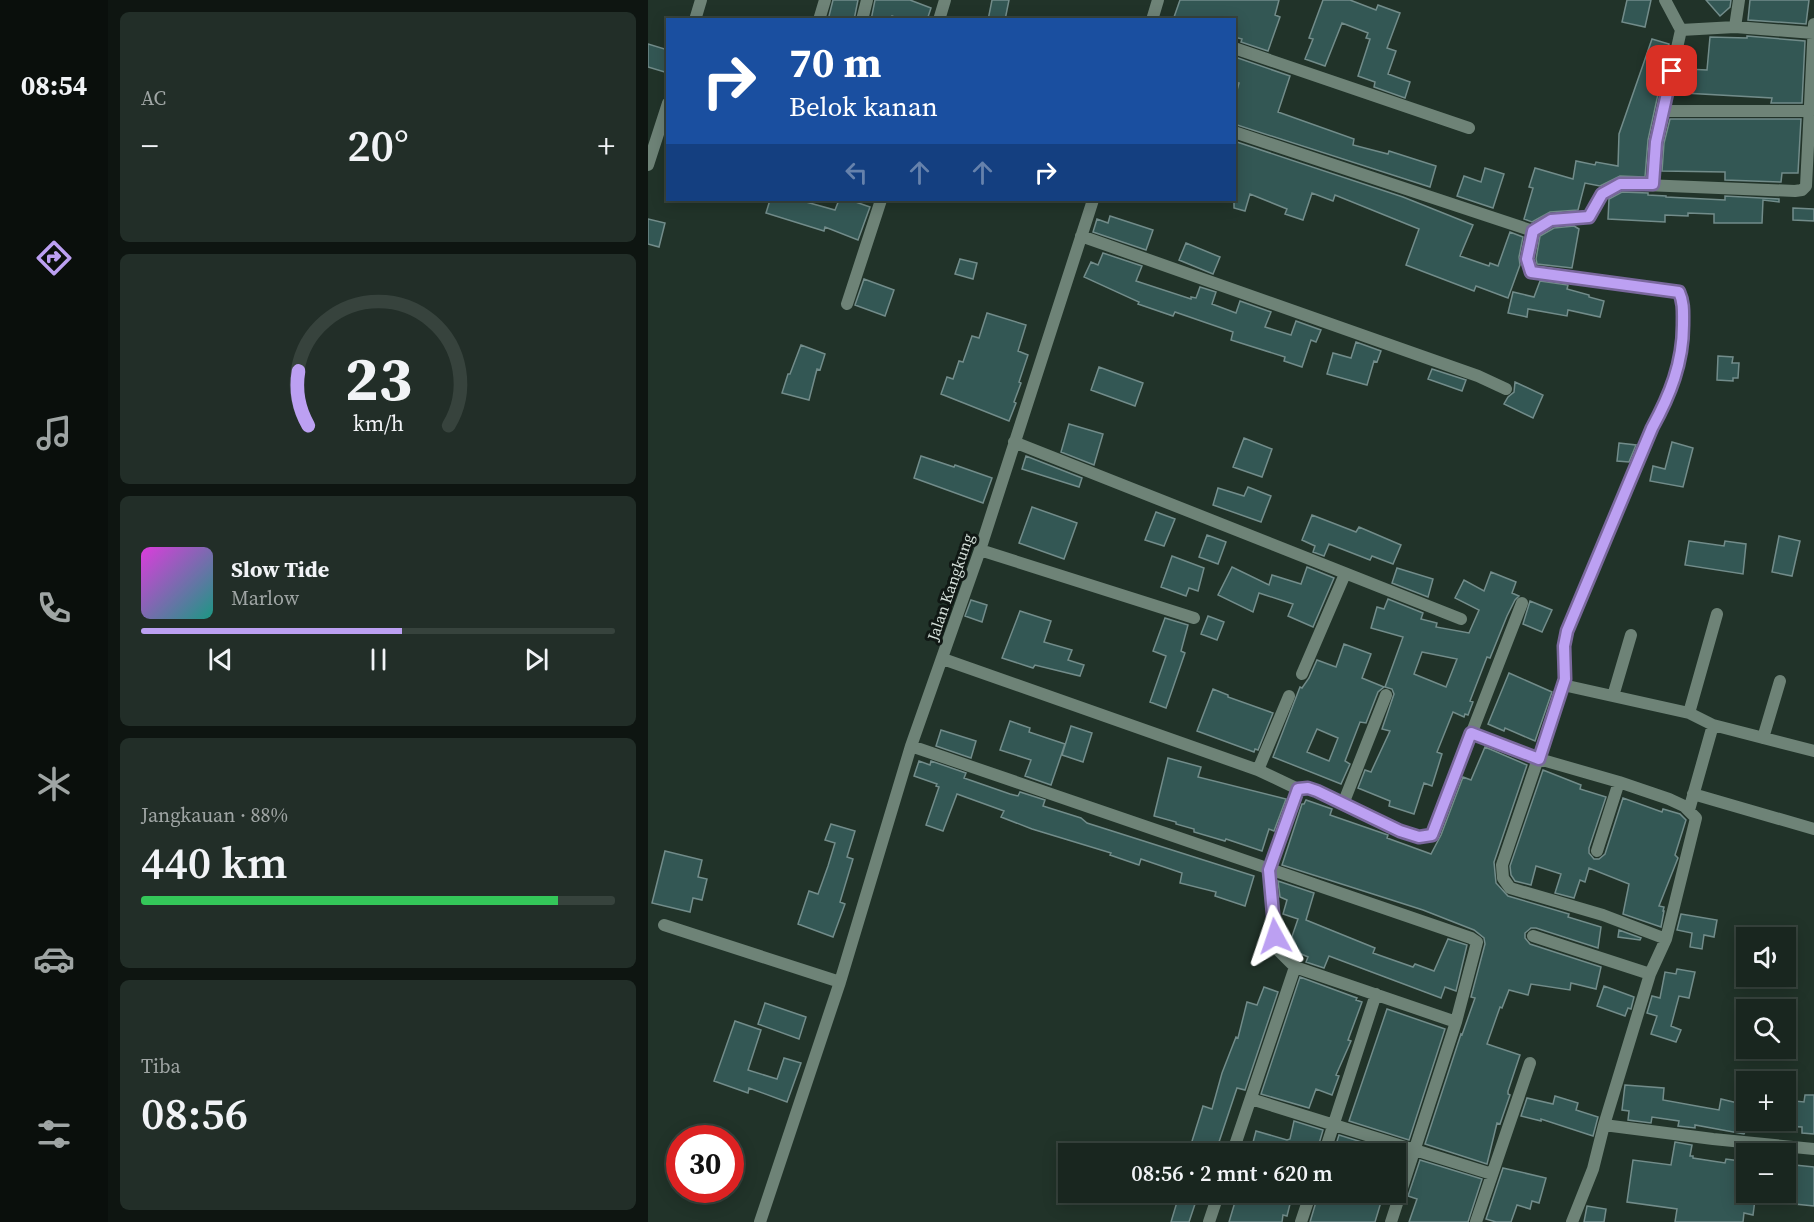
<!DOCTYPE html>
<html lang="id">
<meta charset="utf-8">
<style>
:root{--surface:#19261f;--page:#222e28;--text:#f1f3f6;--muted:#9fa5a4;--line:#37433d;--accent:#bca0f2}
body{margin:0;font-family:"Source Serif 4",serif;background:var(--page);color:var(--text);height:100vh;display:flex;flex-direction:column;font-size:22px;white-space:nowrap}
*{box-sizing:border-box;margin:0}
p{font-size:20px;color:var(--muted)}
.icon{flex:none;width:33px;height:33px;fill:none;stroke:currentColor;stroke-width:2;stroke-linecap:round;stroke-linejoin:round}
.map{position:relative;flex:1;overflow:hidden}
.sheet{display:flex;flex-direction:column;gap:12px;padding:12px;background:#0e1511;width:540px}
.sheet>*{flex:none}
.hud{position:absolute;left:18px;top:18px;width:570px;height:183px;border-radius:0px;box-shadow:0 3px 15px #0003,0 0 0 2px var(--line);background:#1a4fa0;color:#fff;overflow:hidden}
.controls{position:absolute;left:1088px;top:927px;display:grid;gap:12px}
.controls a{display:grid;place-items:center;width:60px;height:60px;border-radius:0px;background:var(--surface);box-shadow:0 3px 15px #0003,0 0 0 2px var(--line);font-size:30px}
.speed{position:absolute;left:18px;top:1125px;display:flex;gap:12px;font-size:30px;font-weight:700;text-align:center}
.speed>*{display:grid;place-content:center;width:78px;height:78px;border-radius:50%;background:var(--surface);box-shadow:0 3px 15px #0003,0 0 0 2px var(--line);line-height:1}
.speed .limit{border:9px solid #d22;background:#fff;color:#111}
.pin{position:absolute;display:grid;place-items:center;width:51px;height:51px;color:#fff;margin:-26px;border-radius:12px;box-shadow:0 3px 9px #0006}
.me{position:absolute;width:66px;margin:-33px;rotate:355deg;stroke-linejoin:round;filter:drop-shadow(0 0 4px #0008)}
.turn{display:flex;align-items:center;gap:21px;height:126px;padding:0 24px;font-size:27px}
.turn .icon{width:78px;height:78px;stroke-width:2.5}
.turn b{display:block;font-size:42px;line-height:51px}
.lanes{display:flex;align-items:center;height:57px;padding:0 24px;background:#0003;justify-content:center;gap:30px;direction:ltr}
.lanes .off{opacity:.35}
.big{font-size:45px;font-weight:600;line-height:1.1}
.sheet .card{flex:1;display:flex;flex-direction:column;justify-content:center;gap:9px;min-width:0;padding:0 21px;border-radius:9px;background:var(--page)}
.sheet .dial{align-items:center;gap:0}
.dial svg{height:156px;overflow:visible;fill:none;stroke:var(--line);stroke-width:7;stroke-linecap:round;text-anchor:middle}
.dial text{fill:var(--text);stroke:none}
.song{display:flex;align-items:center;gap:18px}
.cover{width:72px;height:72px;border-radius:9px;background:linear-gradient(135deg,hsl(300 70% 55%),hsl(170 70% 35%))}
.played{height:6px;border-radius:3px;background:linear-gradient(90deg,var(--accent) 55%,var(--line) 55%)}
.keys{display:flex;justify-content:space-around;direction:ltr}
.heat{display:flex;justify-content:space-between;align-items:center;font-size:33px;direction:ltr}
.charge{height:9px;border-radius:4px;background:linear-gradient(90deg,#34c759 88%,var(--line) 0)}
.trip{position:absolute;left:410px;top:1143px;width:348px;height:60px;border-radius:0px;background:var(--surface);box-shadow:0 3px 15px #0003,0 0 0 2px var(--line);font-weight:600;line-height:60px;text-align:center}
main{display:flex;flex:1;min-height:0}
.menu{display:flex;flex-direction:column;width:108px;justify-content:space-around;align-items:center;background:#0a0f0c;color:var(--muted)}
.menu .icon{width:42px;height:42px}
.menu .active{color:var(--accent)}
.menu b{font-size:27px;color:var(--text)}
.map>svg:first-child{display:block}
.building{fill:#335754;stroke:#728c8a;stroke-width:1.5;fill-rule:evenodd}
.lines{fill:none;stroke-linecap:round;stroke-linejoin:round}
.street{stroke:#6e8377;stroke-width:12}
.route-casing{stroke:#7a689d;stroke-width:15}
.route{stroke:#bca0f2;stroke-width:10}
.labels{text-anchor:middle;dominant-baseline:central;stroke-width:6;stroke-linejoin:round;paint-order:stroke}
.street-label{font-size:16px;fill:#d5e0da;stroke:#101814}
</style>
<main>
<nav class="menu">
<b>08:54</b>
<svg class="icon active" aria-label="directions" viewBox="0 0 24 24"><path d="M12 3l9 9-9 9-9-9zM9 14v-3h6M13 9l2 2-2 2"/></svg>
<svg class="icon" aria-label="music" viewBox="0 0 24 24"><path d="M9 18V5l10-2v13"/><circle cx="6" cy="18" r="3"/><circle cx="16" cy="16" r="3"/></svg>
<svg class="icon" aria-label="phone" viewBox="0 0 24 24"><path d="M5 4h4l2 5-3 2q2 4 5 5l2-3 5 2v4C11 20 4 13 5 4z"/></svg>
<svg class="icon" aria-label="climate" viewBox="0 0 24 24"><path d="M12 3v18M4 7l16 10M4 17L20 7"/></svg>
<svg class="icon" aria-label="car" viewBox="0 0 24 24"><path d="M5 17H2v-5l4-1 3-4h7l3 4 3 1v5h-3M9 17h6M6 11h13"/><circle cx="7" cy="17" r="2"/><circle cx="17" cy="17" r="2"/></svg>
<svg class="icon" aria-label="filters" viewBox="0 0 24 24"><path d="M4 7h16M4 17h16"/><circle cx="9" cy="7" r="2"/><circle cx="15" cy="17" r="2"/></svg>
</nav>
<section class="sheet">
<div class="card"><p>AC</p>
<div class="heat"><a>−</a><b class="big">20°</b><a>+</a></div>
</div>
<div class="card dial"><svg viewBox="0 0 100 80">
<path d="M14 69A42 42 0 1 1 86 69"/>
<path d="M14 69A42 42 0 0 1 9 41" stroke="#bca0f2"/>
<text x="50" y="56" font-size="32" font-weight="700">23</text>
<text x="50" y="72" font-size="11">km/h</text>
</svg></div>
<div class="card">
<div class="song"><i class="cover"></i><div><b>Slow Tide</b><p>Marlow</p></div></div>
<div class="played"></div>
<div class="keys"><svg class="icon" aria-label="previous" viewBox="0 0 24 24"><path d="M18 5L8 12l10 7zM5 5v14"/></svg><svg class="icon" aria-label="pause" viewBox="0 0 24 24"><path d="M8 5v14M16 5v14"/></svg><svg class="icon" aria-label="next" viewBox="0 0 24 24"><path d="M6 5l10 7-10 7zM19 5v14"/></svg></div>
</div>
<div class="card"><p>Jangkauan · 88%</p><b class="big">440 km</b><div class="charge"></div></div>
<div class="card"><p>Tiba</p><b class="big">08:56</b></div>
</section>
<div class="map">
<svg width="1166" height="1222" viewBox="0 0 1166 1222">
<rect width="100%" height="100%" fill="#213329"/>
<path class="building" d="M185 0H210L206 20H180Z
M227 0H262L283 8 279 20H254L244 16 242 20H223Z
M344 0H361L357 20H340Z
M532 0H631L627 15 632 17 620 51 593 42 594 39 586 37V20H525Z
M675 0H702L728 10 730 5 752 13 739 48 748 51 740 74 762 82 757 98 726 87 727 82 710 76 722 39 718 38 720 33 694 23 677 66 657 59 665 39 661 38Z
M979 0H1003L997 27 974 22Z
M1058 0H1083L1082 7 1072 16Z
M1102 0H1161L1158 24 1100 20Z
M1099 36 1157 41 1154 103H1123L1124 98 1036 93 1038 69 1059 70 1062 37 1099 38Z
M1004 39 1021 44 1000 140 997 177 972 176 952 186 937 183 930 210 902 212 884 222 876 219 885 188 881 187 887 168 925 179 928 161 947 165 948 162 970 166 971 134Z
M0 44 20 50V73L0 67Z
M587 57 642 76 630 112 706 139 705 145 740 154 741 151 788 166 782 187 586 124V101L591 83 586 82Z
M1022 119H1153L1150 173H1134L1133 182 1077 180V172L1014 171 1016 143Z
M586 141 755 197 825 225 812 256 841 266 842 263 850 266 862 232 875 237 871 257 872 265 860 298 828 286 826 291 758 265 771 229 687 195 685 201 664 193 655 220 637 214 639 209 602 194 597 211 586 208Z
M837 168 856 174 845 208 809 196 816 176 833 182Z
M974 192 1000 193V195L1018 196V197L1077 200V196L1131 199V202L1115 200 1114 223H1066V214L1040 213V216L1017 215V222L960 219 961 199Z
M122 200H151L187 210 191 200H202L222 207 210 240 177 227 176 231 118 213Z
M1145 208 1166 209V221L1145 220Z
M462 216 505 230 498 250 445 232 449 219 460 223Z
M0 219 17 223 11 247 0 244Z
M926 226 931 229 924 268 889 264 888 259 892 236 906 228Z
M538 243 572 257 565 274 531 260Z
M455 253 494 266 488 281 543 299V297L548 298 552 287 568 292 564 304 588 313 592 301 623 312 617 327 643 335 648 321 673 330 668 342 663 340 654 367 636 361 637 357 583 340 585 332 527 312 525 316 490 304 491 302 436 277 443 262 450 265Z
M312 259 329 263 325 279 307 274Z
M216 279 246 290 237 316 207 305Z
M892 281 920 285 919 289 941 295V297L956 301 952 317 920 310 919 316 880 309 879 317 860 313 865 292 886 297Z
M339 313 378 325 370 351 380 355 371 382 373 383 366 402 368 403 361 421 293 394 299 377 305 379 311 361 315 362 324 336 331 338Z
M708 342 733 351 729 362 726 361 719 385 679 374 685 353 703 358Z
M153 345 177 354 172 370 169 369 161 400 134 393 140 374H142Z
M1070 356 1085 357 1084 363H1091L1090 378H1085V381L1069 380Z
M451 367 495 383 487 406 443 390Z
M784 369 818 380 814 391 780 379Z
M867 382 895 395 885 418 856 404 860 397 866 392Z
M421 424 455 434 446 465 413 452Z
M596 438 624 449 614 477 585 467Z
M1024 442 1045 448 1035 487 1002 481 1005 466 1017 469Z
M971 443 988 445 981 462 969 461Z
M273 456 306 467 307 465 344 478 335 503 266 478Z
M378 456 434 478 431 487 374 469Z
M600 487 623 496 613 522 565 505 570 488 596 496Z
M384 507 429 523 416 559 371 543Z
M508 512 527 519 516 546 497 540Z
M664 515 708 532 711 527 753 545 745 564 724 556 722 560 681 544 676 556 665 552 667 546 654 540Z
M559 535 578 542 570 564 551 557Z
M1131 536 1152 541 1144 576 1124 572Z
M1041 541 1076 546 1077 541 1098 544 1095 574 1037 565Z
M524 556 556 568 550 591 541 588 538 596 513 587Z
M584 567 621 585 624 575 653 584 659 567 686 578 665 627 640 616 645 604 611 593 605 612 570 595Z
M749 568 785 579 780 597 744 583Z
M843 572 868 582 864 593 871 596 867 600 859 616 842 658 839 657 822 701 825 702 820 715 817 714 816 717 805 712 789 752 794 754 784 786 776 783 766 814 741 806 742 801 710 788 717 770 723 772 742 731 734 729 746 694 744 689 737 687 755 637 723 628 729 607 736 609 740 599 775 613 773 619 789 623 788 627 821 633 831 610 807 598 816 580 836 591ZM774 652 809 659 798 687 766 674Z
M323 600 339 605 334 622 317 616Z
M882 601 904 610 894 632 875 624Z
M372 611 403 621 396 642 424 650 420 660 436 665 432 676 387 665 385 668 354 658Z
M560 616 576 622 569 640 553 634Z
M517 618 540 625 533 651 537 653 518 708 502 702 518 656 505 651Z
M696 644 723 654 714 678 736 687 730 692 718 723 712 722 697 761 702 764 693 784 625 757 652 687 654 688 661 678 669 660 688 667ZM669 729 690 738 681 761 659 752Z
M861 673 904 692 887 741 857 728 856 731 840 724Z
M565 689 580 695V697L625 713 610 750 607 749 606 752 549 731Z
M362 721 382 728 381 732 417 744 403 785 377 776 383 760 352 750Z
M423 726 444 733 435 762 414 755Z
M293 730 328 741 323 758 288 746Z
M837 747 879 765 846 862 848 883 860 896 921 914 920 917 953 927 950 948 888 928H883L877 933V938L882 944 953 967 948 989 923 983 922 990 883 984 880 995 861 990 854 1008 852 1007 839 1044 872 1055 860 1091V1094L862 1095 852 1124 849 1123 839 1164 777 1144 813 1034 814 1035 827 998 823 997 837 944 836 938 826 930 775 910 634 865 654 804H656L658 800 684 809 682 815 740 835 739 838 783 854 793 835 815 777 823 780Z
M520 758 553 767 550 777 638 799 626 831 621 829 614 851 578 839 577 841 546 832V829L528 824V822L506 816Z
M271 761 282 765 283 761 318 773 316 778 362 794 370 796 372 792 397 800 395 806 433 818 439 823 606 876 597 906 567 896 568 892 532 883 534 873 493 859 491 865 462 855 463 853 384 829 353 817 356 811 309 794 295 831 278 825 291 787 288 786 289 784 266 776Z
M895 770 933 785 932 789 958 797 941 848V853L946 859H951L957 854 975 798 1014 812 1015 809 1032 814 1038 820 1027 855 1030 858 1011 906 1016 907 1015 911H1016L1013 927 975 914 981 884 941 868 937 882 932 880 926 898 907 893 913 874 888 866 883 885 867 881 863 875 862 866Z
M183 824 207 831 199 857 205 859 192 902 197 904 185 937 150 924 161 891 170 894 180 866 187 843 177 840Z
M17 851 54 860 50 877 59 879 54 900 45 898 42 912 4 903Z
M630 881 666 893 658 920 727 948 725 953 765 967 767 964 786 971 800 939 819 945 808 991 797 987 793 998 681 956 676 968 658 962 660 957 640 948 650 919 635 914 639 900 632 897Z
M1033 914 1069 920 1066 937 1056 935 1054 949 1042 947 1044 933 1029 930Z
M971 930 993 938 992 940 970 937Z
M1029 969 1047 972 1041 998 1031 996 1023 1026 1033 1030 1028 1042 1003 1034 1009 1016 999 1013 1004 996 1012 998 1017 972 1028 974Z
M652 977 709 998 708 1000 714 1002 700 1040 703 1041 688 1075 691 1076 684 1095 668 1089 661 1108 613 1094Z
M956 986 986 997 983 1009 980 1008 977 1016 949 1006Z
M616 987 630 992 597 1090 589 1088 567 1154H540L555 1106 564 1109 574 1073 588 1037 590 1038 599 1002 609 1005Z
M117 1003 158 1017 151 1039 110 1024Z
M739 1009 797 1029 761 1140 701 1121Z
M87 1021 113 1030 100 1070 129 1079 136 1058 153 1063 139 1102 101 1088 100 1093 66 1081Z
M977 1085 1016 1088 1015 1100 1054 1107 1071 1110 1073 1099 1098 1105V1130L1096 1134 1047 1125V1128L1030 1126 1031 1121 1004 1117 1003 1123 980 1120 981 1111 974 1110Z
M1157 1095H1166V1134L1154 1133V1127L1137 1126V1100L1156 1102Z
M907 1096 930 1103 928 1110 950 1117 945 1136 893 1119V1121L873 1116 879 1098 905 1104Z
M646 1121 675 1130 668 1154H602L608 1131 639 1140 642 1139Z
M691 1135 756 1155 747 1183V1154H685Z
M1027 1142 1044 1145 1042 1156H1045V1158L1077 1163 1078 1159 1092 1161 1090 1170 1098 1171V1192H1108L1105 1215 1096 1213 1095 1222H1027L1029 1209 979 1202 985 1160 1023 1165Z
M772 1160 834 1179 820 1222H761L769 1199 760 1196Z
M1137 1164 1166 1167V1206L1137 1203Z
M855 1168 898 1178 891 1203 884 1201 882 1209 869 1205 863 1222H848L838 1219Z
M532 1192H551L541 1222H523Z
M590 1192H645L639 1216 635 1215 634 1222H581Z
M671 1192H736L727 1222H662Z
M939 1206 958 1209 956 1222H936Z"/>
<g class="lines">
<path class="street" d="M47 20 53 0
M171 20 177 0
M214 20 219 0
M291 20 297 0
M504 20 510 0
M1087 27 1091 0
M1033 30 1087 27 1165 33
M586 48 821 128
M1015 111H1162
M586 132 885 231
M0 165 20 103
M1005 184 1008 142 1033 30 1017 0
M433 236 830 376 858 389
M199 304 233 200
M366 442 813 619
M332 550 546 618
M295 659 610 770 650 789 660 788 669 791 752 831 771 837 784 835 874 603
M654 674 697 574
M915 685 1041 713
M965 696 983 635
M1065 725 1166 751
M823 733 891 759 971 782 1021 799 1036 806 1048 818 1018 939 1002 974 956 1125 945 1169 924 1222
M1115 738 1132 681
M263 746C450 809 636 875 823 938L829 942 808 1022 743 1222
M610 770 641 696
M650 789 621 870 627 936 631 951 647 967 808 1022
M1045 794 1166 829
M695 804 738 695
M1041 810 1065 725 1041 713 1069 614
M949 851 971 782
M16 925 192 982
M885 936 1002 974
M1018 939 955 915 862 888 855 878 854 865 917 679 916 646 919 631 1004 428C1022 395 1035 363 1035 325 1035 313 1036 303 1031 292L883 271 879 259 885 231 903 220 941 217 954 194 972 184 1147 191 1154 190 1158 186 1166 24
M603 1099 844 1174
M956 1125 1065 1139 1166 1149
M584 1154 647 967
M676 1154 728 994
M112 1222 192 982 263 746 332 550 445 200
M561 1222 571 1192
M653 1222 663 1192
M828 1222 882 1063"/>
</g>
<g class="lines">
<defs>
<path id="route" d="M627 936 621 870 650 789 660 788 669 791 752 831 771 837 784 835 823 733 891 759 917 679 916 646 919 631 1004 428C1022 395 1035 363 1035 325 1035 313 1036 303 1031 292L883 272 879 259 885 231 903 220 941 217 954 194 972 184H1005L1008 142 1024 71"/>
</defs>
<use href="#route" class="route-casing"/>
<use href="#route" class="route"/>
</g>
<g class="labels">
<g class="street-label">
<text transform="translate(302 587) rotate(-71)">Jalan Kangkung</text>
</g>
</g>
</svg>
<div class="controls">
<a><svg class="icon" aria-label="sound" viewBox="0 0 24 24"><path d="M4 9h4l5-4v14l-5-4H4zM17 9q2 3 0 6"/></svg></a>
<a><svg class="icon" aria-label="search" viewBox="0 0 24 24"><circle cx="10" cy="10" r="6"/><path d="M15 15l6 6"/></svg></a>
<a>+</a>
<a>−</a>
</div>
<div class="speed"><div class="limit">30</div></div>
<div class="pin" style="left:1024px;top:71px;background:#d93025"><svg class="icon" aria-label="arrive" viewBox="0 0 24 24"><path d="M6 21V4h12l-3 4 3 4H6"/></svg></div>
<svg class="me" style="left:627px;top:936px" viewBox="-20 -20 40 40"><path d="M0-17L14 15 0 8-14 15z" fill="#bca0f2" stroke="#fff" stroke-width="4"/></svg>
<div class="trip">08:56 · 2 mnt · 620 m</div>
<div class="hud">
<div class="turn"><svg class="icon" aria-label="right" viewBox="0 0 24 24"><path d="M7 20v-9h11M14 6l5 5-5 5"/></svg><div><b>70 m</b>Belok kanan</div></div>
<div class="lanes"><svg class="icon off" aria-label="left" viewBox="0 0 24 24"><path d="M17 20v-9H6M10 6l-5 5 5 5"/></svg><svg class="icon off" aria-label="ahead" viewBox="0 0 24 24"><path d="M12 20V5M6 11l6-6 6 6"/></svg><svg class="icon off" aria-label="ahead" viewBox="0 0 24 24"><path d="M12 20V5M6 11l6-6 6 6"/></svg><svg class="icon" aria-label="right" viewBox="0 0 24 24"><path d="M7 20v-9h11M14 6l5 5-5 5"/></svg></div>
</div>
</div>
</main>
